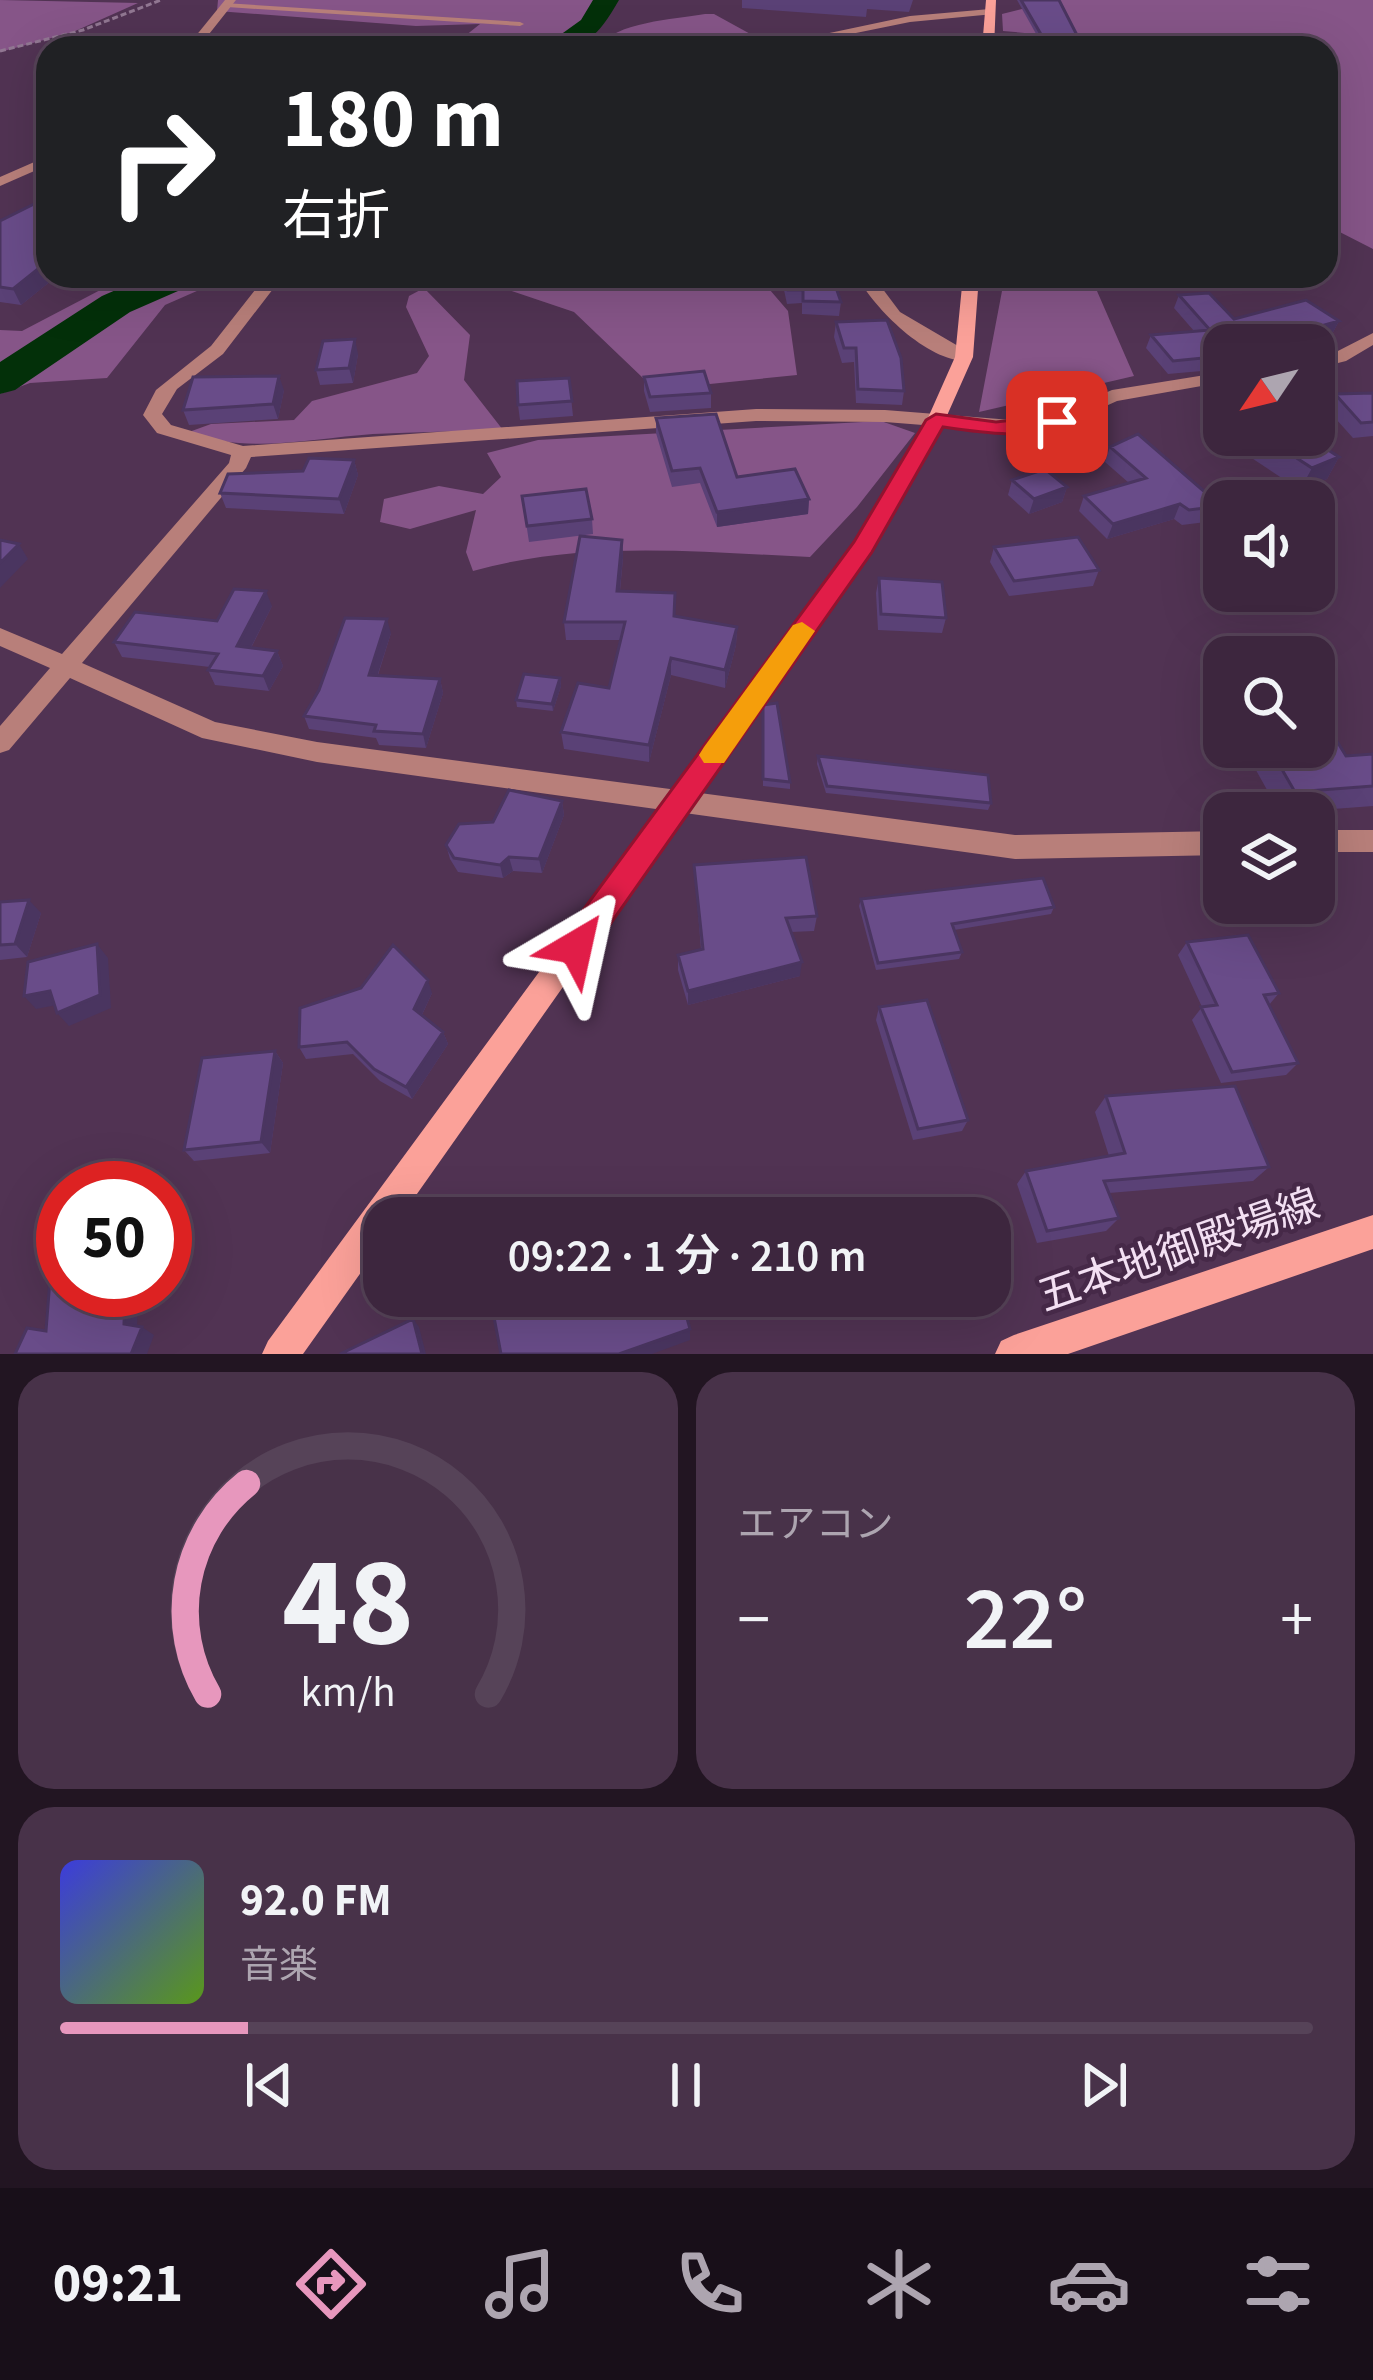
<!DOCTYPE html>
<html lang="ja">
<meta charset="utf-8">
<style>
:root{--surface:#3d263e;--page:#483249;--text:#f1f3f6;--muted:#ada5b0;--line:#564358;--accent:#e797bd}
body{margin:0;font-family:"Source Sans 3","Noto Sans JP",sans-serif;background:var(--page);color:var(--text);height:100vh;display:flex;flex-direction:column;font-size:45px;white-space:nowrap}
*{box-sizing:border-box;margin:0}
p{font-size:39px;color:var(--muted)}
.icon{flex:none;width:66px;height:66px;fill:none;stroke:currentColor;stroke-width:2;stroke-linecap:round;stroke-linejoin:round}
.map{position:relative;height:1354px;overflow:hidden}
.side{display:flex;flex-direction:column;gap:18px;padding:18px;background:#221522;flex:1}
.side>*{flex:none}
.hud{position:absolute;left:36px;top:36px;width:1302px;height:252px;border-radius:36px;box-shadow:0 12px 48px #0002,0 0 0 3px var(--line);background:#202124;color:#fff;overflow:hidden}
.needle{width:78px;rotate:235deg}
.buttons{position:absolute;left:1203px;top:324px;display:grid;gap:24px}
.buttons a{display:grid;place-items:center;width:132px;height:132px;border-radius:24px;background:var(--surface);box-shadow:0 12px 48px #0002,0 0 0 3px var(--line);font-size:60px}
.speed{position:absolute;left:36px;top:1161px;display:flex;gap:24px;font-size:60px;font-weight:700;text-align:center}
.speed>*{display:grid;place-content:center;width:156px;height:156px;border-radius:50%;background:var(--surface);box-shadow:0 12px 48px #0002,0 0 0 3px var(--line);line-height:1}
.speed .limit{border:18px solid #d22;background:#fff;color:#111}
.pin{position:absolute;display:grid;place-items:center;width:102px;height:102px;color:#fff;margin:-51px;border-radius:24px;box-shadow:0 6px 18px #0006}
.me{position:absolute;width:132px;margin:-66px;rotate:36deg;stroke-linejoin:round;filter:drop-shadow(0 0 9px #0008)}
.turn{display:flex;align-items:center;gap:42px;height:252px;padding:0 48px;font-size:54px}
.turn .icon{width:156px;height:156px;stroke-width:2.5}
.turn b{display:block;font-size:84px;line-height:102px}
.big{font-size:90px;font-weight:600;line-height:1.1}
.side .widget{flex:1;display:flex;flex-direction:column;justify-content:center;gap:18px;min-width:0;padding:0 42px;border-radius:36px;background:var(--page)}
.side .dial{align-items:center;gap:0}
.dial svg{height:312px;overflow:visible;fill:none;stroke:var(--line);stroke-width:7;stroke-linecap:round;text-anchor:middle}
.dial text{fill:var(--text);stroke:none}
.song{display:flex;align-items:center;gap:36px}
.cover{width:144px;height:144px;border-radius:18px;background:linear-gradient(135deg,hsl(240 70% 55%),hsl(90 70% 35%))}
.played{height:12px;border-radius:6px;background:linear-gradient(90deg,var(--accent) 15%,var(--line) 15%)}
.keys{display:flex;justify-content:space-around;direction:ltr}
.heat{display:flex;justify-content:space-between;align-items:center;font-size:66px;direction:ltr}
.side .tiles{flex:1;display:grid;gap:18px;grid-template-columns:1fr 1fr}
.widget:last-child{grid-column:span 2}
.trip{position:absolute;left:363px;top:1197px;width:648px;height:120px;border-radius:36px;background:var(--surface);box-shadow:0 12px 48px #0002,0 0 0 3px var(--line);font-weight:600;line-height:120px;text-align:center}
.dock{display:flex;height:192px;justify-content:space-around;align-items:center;background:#180f19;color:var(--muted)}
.dock .icon{width:84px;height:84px}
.dock .selected{color:var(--accent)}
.dock b{font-size:54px;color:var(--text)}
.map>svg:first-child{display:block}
.green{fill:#865588}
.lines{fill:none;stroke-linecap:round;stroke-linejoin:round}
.river{fill:#033009;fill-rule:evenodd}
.path{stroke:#917792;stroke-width:3;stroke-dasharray:6 3;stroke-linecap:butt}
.lane{fill:#b87f7a;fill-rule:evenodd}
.street{fill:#b87f7a;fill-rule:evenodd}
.secondary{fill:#fba199;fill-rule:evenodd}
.wall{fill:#5a4176}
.shaded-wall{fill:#4a3560}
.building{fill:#694c89;stroke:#4a3560;stroke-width:3}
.route{fill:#e11d48;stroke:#92132f;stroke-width:3}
.slow{fill:#f59e0b}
.labels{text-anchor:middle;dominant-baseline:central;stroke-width:9;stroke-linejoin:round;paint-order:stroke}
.near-street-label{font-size:42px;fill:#f3e0f3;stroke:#462948}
</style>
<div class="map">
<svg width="1373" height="1354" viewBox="0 0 1373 1354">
<rect width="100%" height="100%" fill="#513353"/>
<path class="green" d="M0 0 138 3 73 32 0 52Z
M218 0H607L590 48H450L480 24 416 26 217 11Z
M1058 0H1373V249L1326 225V48H1074L1083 38 1003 31 1002 14Z
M705 14H714L765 42 738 48H596C618 21 672 20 705 14Z
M127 276H231L165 305 107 378 30 383 0 394V330L22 331Z
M489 276H758L788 311 797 375 700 385 643 378 574 312 494 285Z
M424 288 470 335 464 380 503 430C460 431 417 432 373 434 313 438 248 455 189 432L211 424 294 420 312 401 417 373 429 356 406 307 409 296Z
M1002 291H1097L1134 376 979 412Z
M881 421 915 433 857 507 810 557C697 552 583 540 473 571L466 552 476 510 410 529 380 522 384 499 439 486 483 494 501 477 487 453 538 440Z"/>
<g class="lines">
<path class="river" d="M593 0H619C597 38 587 48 542 48L581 20Z
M148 276H199L194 284 130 312 15 390 0 394V362L102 296Z"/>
<path class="path" d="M0 51 83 30 161 0"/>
<path class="lane" d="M224 3 520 22 524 24 520 26 227 7Z"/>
<path class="street" d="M225 0H236L198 48H186Z
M990 9 994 14 910 22 782 48H759L910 16Z
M48 156V165L0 186V177Z
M266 276H283L223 354 177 389 162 414 171 425 243 446 756 409 885 410 1024 421 1052 416 1112 390 1224 372V382L1117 401 1064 425 1024 433 885 422 756 421 251 457 246 468 82 663 215 722 317 742 1015 835 1224 831V855L1015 859 317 762 202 738 70 678 9 750 0 753V726L50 668 0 646V628L62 654 229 463 231 455 157 433 143 415 156 390 211 346Z
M857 276H873L900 312 970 353V361C930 364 875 310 857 276Z
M1373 333V345L1346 361 1314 369V359L1334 353Z
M1314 830H1373V852H1314Z"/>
<path class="secondary" d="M986 0H996L994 48H982Z
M963 276H979L973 357 945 420 874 546 400 1218H384V1240L303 1354H262L268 1341 855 542 927 420 955 357Z
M1373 1215V1249L1068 1354H995L1001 1341 1014 1335Z"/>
</g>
<path class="wall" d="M742 0H913L909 12 867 9 866 17 742 8Z
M1017 0H1059L1081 43 1080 48H1044Z
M0 221 48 276H57L21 305 0 302Z
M781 276H832L841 302 839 316 802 314V303L787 304Z
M886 276H948V277L946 289 891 290Z
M1179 295 1234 319 1339 321 1332 334 1294 345H1224V369L1168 374 1146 348 1151 335 1194 331 1174 308Z
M836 322 904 391 902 405 856 403 854 362 842 363 834 337Z
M358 354 353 383 320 385 316 370Z
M644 377 711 393V408L650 412 644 391Z
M569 378 573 416 520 420 518 405Z
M284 390 278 419 189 425 183 410Z
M1373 393V436L1353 438 1327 409 1335 394Z
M656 418 737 477 809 499 808 514 717 527 700 483 672 487 656 433Z
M1224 428V435H1305L1339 457 1327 479 1300 490 1220 437Z
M1110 447 1221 506 1214 521 1182 525 1174 519 1107 539 1079 511 1084 496 1129 483 1105 462Z
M354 460 358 475 344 514 226 508 220 493Z
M1012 480 1067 487 1062 502 1029 514 1008 495Z
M522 496 592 519 593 534 529 542Z
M622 540 623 558 620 591 675 616 737 627 736 645 725 688 671 675 649 762 564 749 561 732 609 688 621 640H566L564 622Z
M994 547 1099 570 1093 586 1009 596 990 562Z
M879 578 946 618 942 633 878 630 876 593Z
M272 606 251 648 277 651 283 666 269 691 215 685 208 670 210 667 122 657 114 642 217 621Z
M391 633 378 675 440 679 443 693 426 748 379 745 376 738 309 729 304 716Z
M560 678 561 686 553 711 517 707 516 700Z
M763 705 790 782V789L763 786Z
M1243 747H1314L1346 756 1373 754V806L1280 813Z
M818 756 991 803 988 810 826 793 817 764Z
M562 801 564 815 542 873 513 871 503 878 458 872 450 859 446 845 493 822Z
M694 865 817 916 814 931 791 932 800 976 688 1005 678 970V955L701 949Z
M861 899 1054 907 1051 914 954 930 962 952 959 959 876 970 859 906Z
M0 902 41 913 27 957 0 960Z
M1187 942 1279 993 1269 1005 1298 1063 1286 1075 1221 1083 1192 1020 1202 1007 1178 955Z
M432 993 422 1015 443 1032 448 1044 412 1099 380 1081 353 1054 306 1059 299 1047Z
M879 1007 968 1120 962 1131 913 1140 876 1020Z
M275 1051 283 1063 270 1153 194 1161 184 1150Z
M1106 1096 1269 1167 1253 1181 1109 1193 1119 1218 1106 1231 1037 1243 1017 1184 1026 1171 1109 1156 1095 1112Z"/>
<path class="shaded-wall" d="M48 261V276H57L21 305 13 289Z
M1339 321 1332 334 1294 345H1271L1274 339Z
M355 339 358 354 353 383 349 368Z
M279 376 284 390 278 419 273 404Z
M1327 385 1319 400 1314 401V387Z
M1339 457 1327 479 1300 490 1312 468Z
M354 460 358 475 344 514 339 499Z
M1067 487 1062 502 1029 514 1034 499Z
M809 499 808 514 717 527V512Z
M1180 504 1174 519 1107 539 1113 524Z
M622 540 623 558 618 609 617 591Z
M19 544 28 559 0 588V563Z
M266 591 272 606 244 661 237 646Z
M387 619 391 633 373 689 369 675Z
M737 627 736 645 725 688V670Z
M277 651 283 666 269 691 263 676Z
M671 658V675L649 762V745Z
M560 678 561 686 553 711 552 704Z
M440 679 443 693 426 748 423 734Z
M562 801 564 815 542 873 539 859Z
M509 857 513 871 503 878 500 865Z
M29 900 41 913 27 957 15 944Z
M97 944 108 958 111 1008 69 1026 57 1013Z
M802 962 800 976 688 1005V991Z
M428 980 432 993 419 1021 414 1009Z
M50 991 62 1004 36 1009 24 996Z
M443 1032 448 1044 412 1099 406 1087Z
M275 1051 283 1063 270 1153 261 1142Z
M158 1171 170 1181 167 1238 165 1239V1188H158Z
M125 1290H138L137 1332 124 1324Z
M413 1319 419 1327 426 1354H422Z
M142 1327 154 1335 147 1354H131Z
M690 1329V1340L652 1354H619Z"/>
<path class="building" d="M1021 0H1059L1081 43 1072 42 1074 48H1049Z
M36 203 48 206V261L13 289 0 287V221Z
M785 276H832L841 302 803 301V290H788Z
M892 276H948V277L893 278Z
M1209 293 1234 319 1306 300 1339 321 1274 339 1280 345H1224V356L1173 361 1151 335 1210 330 1179 295Z
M887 320 901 358 904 391 858 389 856 348H844L836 322Z
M355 339 349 368 316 370 323 341Z
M704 371 711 393 650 397 644 377Z
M1314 374 1327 385 1314 387Z
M279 376 273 404 183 410 193 377Z
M569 378 572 401 518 405 517 381Z
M1373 393V422L1361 423 1335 394Z
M716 414 737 477 795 469 809 499 717 512 700 468 672 471 656 418Z
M1138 434 1221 506 1189 510 1180 504 1113 524 1084 496 1146 478 1110 447Z
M1261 435H1305L1339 457 1312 468Z
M309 458 354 460 339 499 220 493 228 474 303 471Z
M1045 469 1067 487 1034 499 1012 480Z
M586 489 592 519 527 526 522 496Z
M580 536 622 540 617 591 675 593 674 616 737 627 725 670 671 658 649 745 561 732 578 683 609 688 625 622H564Z
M1078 537 1099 570 1014 581 994 547Z
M0 540 19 544 0 563Z
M879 578 942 582 946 618 881 614Z
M234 589 266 591 237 646 277 651 263 676 208 670 218 654 114 642 135 612 217 621Z
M345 618 387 619 369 675 440 679 423 734 374 731 376 725 304 716 319 690Z
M524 674 560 678 552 704 516 700Z
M777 703 790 782 763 779V705Z
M1314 734 1335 738 1346 756 1373 754V786L1295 792 1269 747H1314Z
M818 756 988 775 991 803 827 786Z
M509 790 562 801 539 859 509 857 500 865 454 858 446 845 459 824 493 822Z
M806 857 817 916 786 918 802 962 688 991 678 955 703 949 694 865Z
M1043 878 1054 907 952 924 962 952 878 963 861 899Z
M29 900 15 944 0 945V902Z
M1248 935 1279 993 1264 995 1298 1063 1232 1072 1201 1007 1217 1005 1187 942Z
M97 944 100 995 57 1013 50 991 24 996 28 962Z
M393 945 428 980 414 1009 443 1032 406 1087 374 1069 347 1042 299 1047 300 1008 361 988Z
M927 1000 968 1120 918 1129 879 1007Z
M275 1051 261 1142 184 1150 202 1058Z
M1235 1086 1269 1167 1104 1181 1119 1218 1047 1231 1026 1171 1125 1153 1106 1096Z
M158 1171V1188H103Z
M490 1196 494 1218H441L440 1213Z
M63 1200V1290H125L124 1324 142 1327 131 1354H15L27 1328 46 1331 56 1202Z
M490 1296H681L690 1329 619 1354H501Z
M413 1319 422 1354H340Z"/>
<path class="route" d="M936 414 996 422 1057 415 1068 422C1041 442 976 432 943 427L872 552 587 957 576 962 564 957 559 947 564 936 854 542 926 420Z"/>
<path class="slow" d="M802 622 815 631 724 763H704L699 755 704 747 793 625Z"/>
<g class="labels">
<g class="near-street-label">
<text transform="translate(1179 1251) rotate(-19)">五本地御殿場線</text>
</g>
</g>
</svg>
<div class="buttons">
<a><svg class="needle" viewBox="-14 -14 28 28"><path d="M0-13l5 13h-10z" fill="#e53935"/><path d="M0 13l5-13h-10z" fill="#ada5b0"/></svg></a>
<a><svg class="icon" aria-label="sound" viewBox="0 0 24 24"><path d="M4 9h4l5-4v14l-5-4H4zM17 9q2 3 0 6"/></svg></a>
<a><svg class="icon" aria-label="search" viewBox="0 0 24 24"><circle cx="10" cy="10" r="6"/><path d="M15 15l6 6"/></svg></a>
<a><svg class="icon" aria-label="layers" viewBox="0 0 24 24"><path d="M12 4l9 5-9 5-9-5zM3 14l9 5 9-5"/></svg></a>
</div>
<div class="speed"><div class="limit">50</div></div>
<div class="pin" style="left:1057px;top:422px;background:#d93025"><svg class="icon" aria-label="arrive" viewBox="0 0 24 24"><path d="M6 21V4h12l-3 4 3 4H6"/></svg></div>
<svg class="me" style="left:576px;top:947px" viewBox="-20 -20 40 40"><path d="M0-17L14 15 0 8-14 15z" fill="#e11d48" stroke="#fff" stroke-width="4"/></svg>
<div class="trip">09:22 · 1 分 · 210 m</div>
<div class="hud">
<div class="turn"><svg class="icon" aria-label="right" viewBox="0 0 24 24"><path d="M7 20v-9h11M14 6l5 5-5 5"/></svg><div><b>180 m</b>右折</div></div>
</div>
</div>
<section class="side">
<div class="tiles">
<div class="widget dial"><svg viewBox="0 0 100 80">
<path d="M14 69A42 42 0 1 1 86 69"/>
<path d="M14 69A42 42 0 0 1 24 15" stroke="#e797bd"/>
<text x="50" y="56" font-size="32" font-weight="700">48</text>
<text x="50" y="72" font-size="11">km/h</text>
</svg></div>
<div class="widget"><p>エアコン</p>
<div class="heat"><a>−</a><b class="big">22°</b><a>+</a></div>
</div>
<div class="widget">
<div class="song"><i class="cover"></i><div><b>92.0 FM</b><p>音楽</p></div></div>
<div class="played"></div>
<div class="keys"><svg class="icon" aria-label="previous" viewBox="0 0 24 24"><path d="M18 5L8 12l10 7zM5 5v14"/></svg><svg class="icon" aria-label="pause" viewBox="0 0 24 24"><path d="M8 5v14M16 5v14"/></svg><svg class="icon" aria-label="next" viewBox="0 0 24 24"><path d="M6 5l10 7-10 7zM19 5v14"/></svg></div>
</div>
</div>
</section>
<nav class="dock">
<b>09:21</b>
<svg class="icon selected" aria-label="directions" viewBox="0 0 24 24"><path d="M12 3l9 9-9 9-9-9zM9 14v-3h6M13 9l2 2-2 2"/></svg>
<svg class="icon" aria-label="music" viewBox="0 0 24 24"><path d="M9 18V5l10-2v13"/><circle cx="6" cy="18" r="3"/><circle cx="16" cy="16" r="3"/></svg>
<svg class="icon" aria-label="phone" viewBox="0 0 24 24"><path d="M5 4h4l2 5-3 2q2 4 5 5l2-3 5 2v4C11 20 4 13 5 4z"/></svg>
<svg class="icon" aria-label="climate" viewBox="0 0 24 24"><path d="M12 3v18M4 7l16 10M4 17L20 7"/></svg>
<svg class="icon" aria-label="car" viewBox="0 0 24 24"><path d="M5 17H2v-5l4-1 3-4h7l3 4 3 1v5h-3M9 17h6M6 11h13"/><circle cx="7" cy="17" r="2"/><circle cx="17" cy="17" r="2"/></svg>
<svg class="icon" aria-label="filters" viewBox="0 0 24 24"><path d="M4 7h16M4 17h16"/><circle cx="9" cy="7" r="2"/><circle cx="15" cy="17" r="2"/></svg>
</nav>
